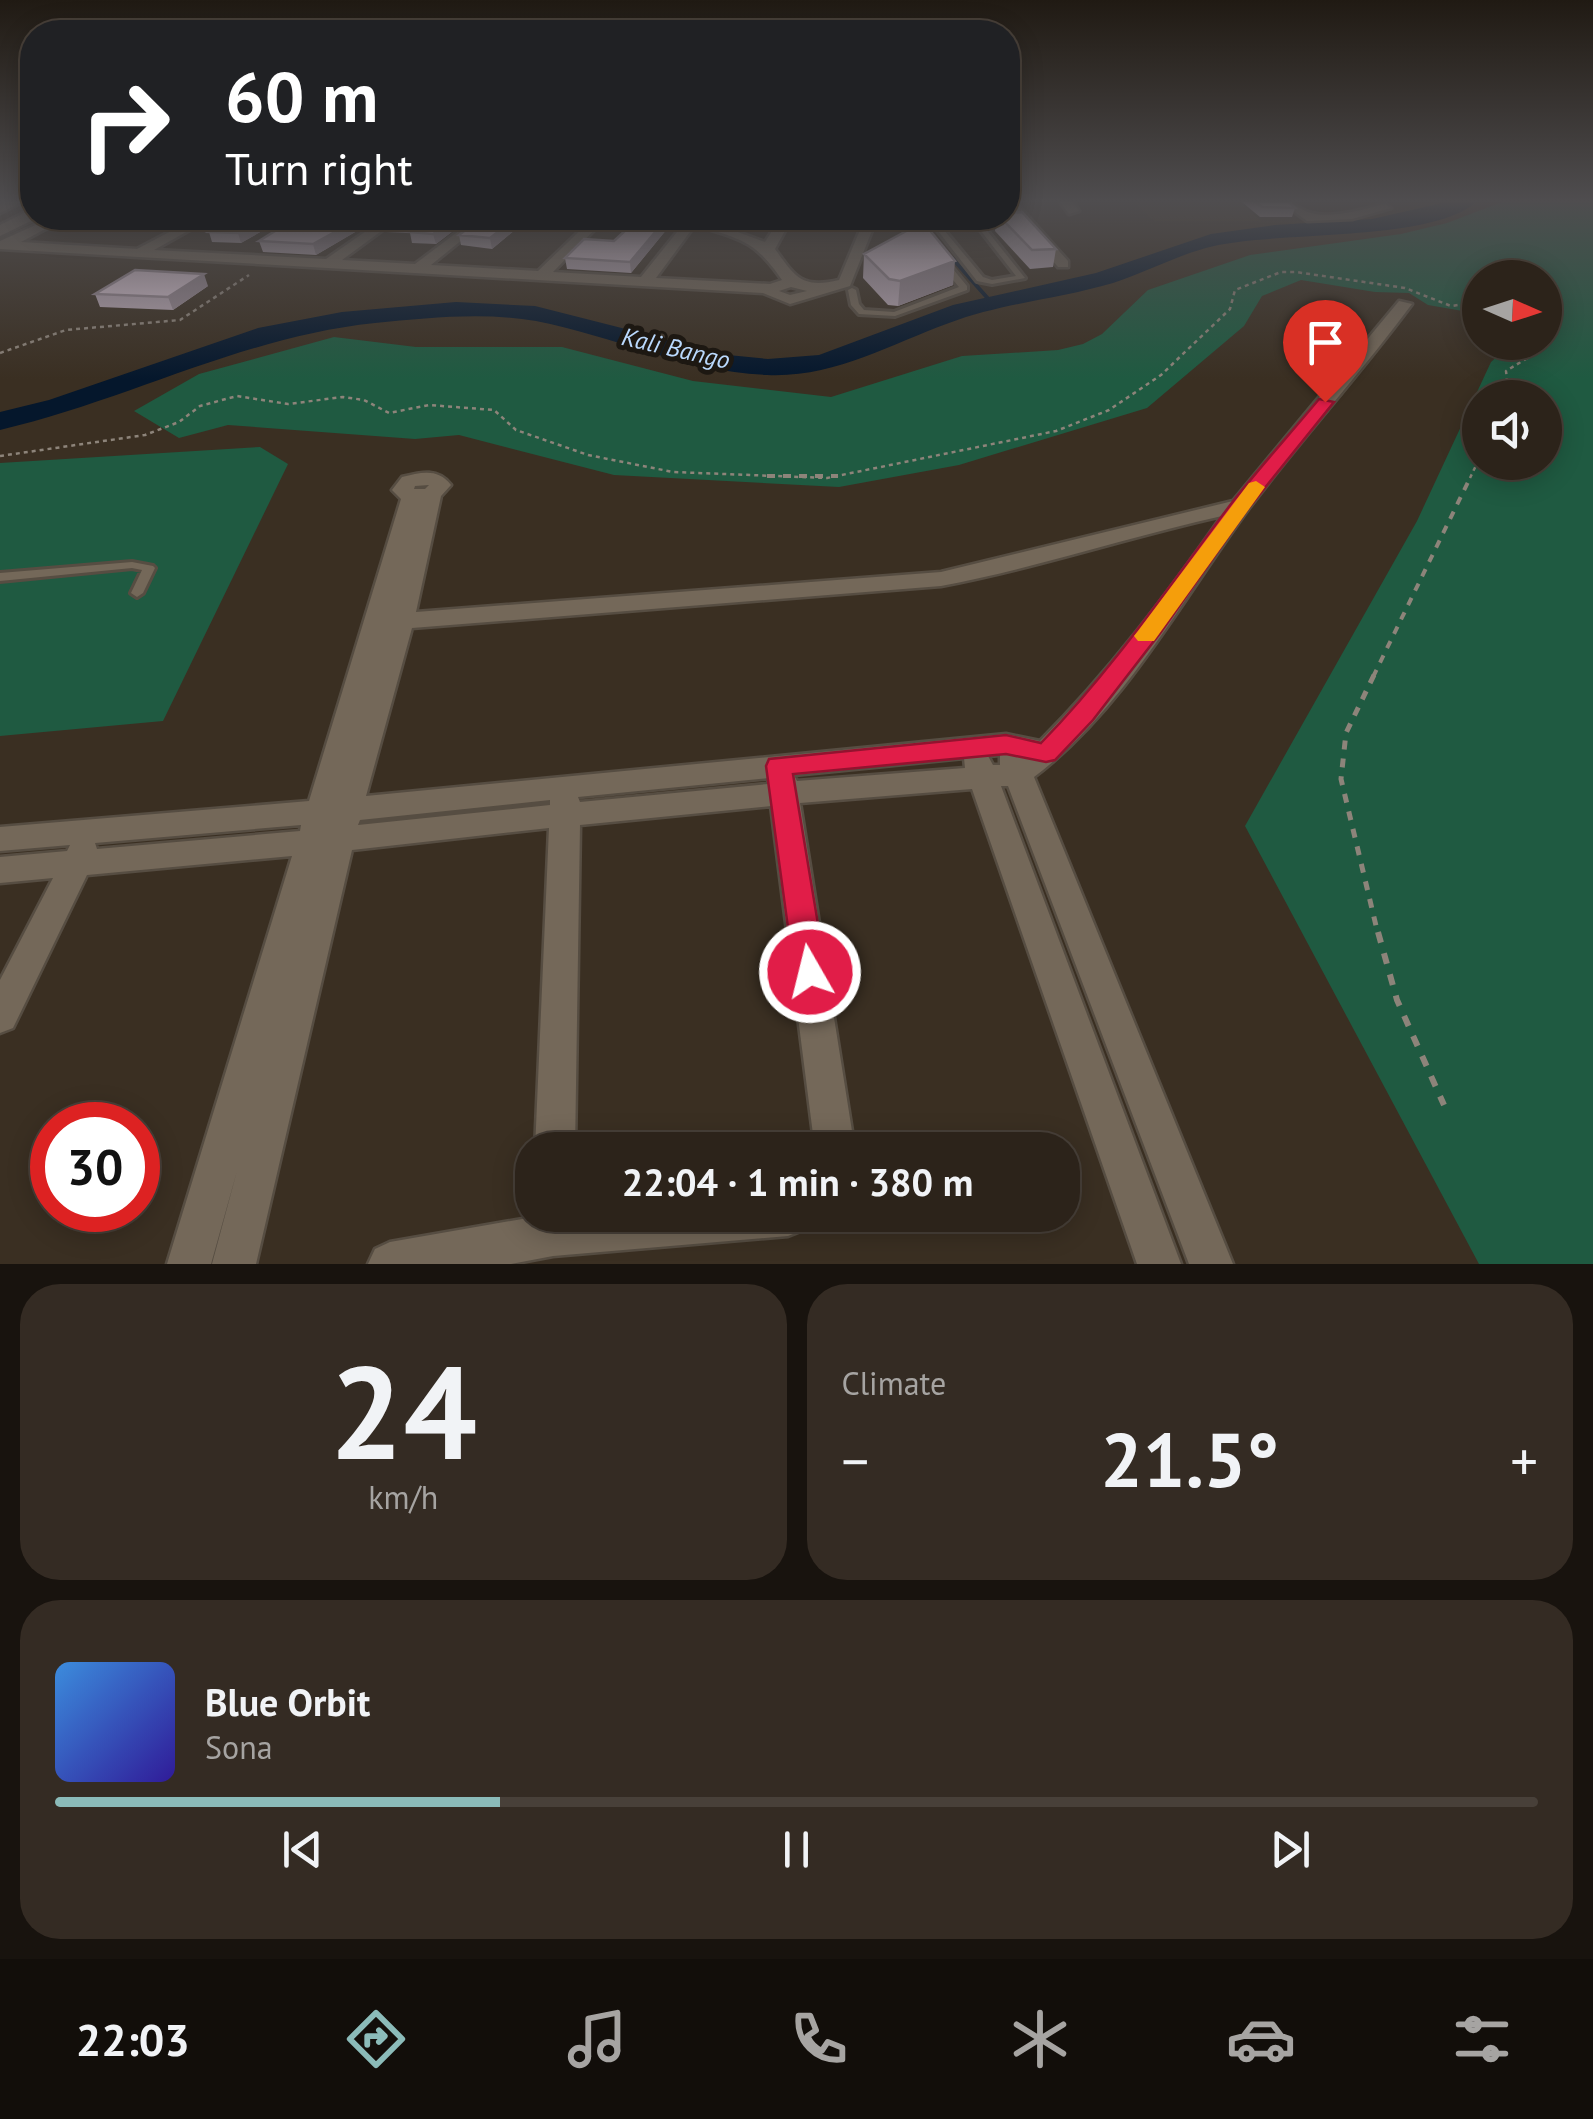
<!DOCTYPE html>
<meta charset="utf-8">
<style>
:root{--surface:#2c231a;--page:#342b23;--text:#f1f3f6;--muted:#a6a4a2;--line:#484039;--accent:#8bbbb9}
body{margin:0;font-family:"PT Sans",sans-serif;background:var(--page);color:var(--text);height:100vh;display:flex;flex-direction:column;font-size:38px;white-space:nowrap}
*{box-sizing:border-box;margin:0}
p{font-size:32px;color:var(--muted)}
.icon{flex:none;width:55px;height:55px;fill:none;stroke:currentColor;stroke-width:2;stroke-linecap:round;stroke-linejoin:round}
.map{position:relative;height:1264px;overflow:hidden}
.side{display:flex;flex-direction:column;gap:20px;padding:20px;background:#18130e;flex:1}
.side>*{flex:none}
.guide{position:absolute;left:20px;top:20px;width:1000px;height:210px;border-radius:40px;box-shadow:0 5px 25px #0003,0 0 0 2px var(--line);background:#202124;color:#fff;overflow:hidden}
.needle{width:65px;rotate:93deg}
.controls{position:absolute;left:1462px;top:260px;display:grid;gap:20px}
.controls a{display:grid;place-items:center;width:100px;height:100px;border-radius:50%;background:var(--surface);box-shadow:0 5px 25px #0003,0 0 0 2px var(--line);font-size:50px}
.speed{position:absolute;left:30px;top:1102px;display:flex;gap:20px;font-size:50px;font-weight:700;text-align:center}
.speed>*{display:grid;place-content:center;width:130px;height:130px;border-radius:50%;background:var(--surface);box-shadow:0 5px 25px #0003,0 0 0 2px var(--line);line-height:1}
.speed .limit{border:15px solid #d22;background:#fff;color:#111}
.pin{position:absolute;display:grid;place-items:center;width:85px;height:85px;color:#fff;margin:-102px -42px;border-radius:50% 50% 50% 0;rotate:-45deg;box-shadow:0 0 10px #0007}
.pin .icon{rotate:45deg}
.me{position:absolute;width:110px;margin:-55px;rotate:352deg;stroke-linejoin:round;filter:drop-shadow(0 0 8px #0008)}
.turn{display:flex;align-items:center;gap:35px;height:210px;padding:0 40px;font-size:45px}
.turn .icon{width:130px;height:130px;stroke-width:2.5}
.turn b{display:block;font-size:70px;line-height:85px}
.big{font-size:75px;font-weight:800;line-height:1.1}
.side .tile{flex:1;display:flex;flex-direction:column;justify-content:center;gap:15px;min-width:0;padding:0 35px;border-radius:40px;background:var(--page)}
.side .dial{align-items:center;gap:0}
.dial b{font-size:130px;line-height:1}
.song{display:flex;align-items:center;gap:30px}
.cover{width:120px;height:120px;border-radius:15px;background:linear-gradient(135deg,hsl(210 70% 55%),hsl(250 70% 35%))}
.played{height:10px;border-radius:5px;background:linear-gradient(90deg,var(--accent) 30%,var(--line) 30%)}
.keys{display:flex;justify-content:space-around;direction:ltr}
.heat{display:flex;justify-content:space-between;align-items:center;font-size:55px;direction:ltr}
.side .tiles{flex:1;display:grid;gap:20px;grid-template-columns:1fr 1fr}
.tile:last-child{grid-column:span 2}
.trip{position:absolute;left:515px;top:1132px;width:565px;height:100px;border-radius:40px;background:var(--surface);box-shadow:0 5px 25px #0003,0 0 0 2px var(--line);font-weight:800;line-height:100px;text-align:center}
.menu{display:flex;height:160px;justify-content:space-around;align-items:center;background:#120e0a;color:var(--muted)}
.menu .icon{width:70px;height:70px}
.menu .current{color:var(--accent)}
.menu b{font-size:45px;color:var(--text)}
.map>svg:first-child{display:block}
.built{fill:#433421}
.green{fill:#1f5a41;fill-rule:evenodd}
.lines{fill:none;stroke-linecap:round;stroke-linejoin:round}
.stream{stroke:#05172c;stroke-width:4}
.river{fill:#05172c;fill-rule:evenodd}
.service-casing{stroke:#564d42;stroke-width:6}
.minor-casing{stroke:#564d42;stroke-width:5}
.tertiary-casing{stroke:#564d42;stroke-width:5}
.path-far3{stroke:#8d847a;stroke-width:2.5;stroke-dasharray:4 4;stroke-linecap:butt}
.path-far2{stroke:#8d847a;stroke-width:4;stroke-dasharray:8 8;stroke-linecap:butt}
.path-far1{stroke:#8d847a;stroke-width:5;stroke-dasharray:9 9;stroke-linecap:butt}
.path{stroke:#8d847a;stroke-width:6;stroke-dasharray:11 11;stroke-linecap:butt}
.service{fill:#746859;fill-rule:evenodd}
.minor{fill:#746859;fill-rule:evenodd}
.tertiary{fill:#746859;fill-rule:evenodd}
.wall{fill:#b8a8b4}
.shaded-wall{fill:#968892}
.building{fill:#d6c3d1;stroke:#968892;stroke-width:2.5}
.route{fill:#e11d48;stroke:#92132f;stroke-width:2.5}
.slow{fill:#f59e0b}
.labels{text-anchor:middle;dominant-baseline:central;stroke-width:10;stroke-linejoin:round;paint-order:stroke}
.far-water-label{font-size:25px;font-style:italic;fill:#bad9fd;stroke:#1d1812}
</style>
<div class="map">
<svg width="1593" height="1264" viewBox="0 0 1593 1264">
<rect width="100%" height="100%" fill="#3a2f22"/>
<path class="built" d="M1134 202H1239L1262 221H1154Z"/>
<path class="green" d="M1502 202H1593V1264H1479L1245 826 1417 521 1491 362 1512 343 1545 342V278H1480V314L1428 305 1409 293 1375 292 1301 280 1262 296 1244 326 1147 408 959 465 839 487 614 475 459 435 415 439 228 425 179 438 134 411 199 374 334 337 416 347H562L693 381 831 397 962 356 1058 350 1083 344 1102 334 1148 290 1250 255 1401 234 1447 223ZM1480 398H1545V462H1480Z
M260 447 288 464 163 721 0 736V463Z"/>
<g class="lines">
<path class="stream" d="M952 258 991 302"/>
<path class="river" d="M1447 202H1476C1432 242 1277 231 1214 246 1179 254 1147 272 1113 283 1059 299 1002 303 949 323 888 345 834 378 767 375 686 372 614 336 536 321 482 312 428 318 375 323 241 337 129 400 0 430V412L49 400 258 328 342 312 456 302 535 306 728 355 768 359 819 355 953 305 1096 273 1211 234 1275 225 1372 219Z"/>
<defs>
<path id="service" d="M904 218H910L925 237V239H921Z
M928 218H934L983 277 992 280 1016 276 971 218H977L1025 278 992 284 977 281Z
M942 263H948L967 286V290L895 316 859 314 851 305 848 290 852 288 856 290 859 304 864 310 894 312 959 287 942 267Z
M132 562 153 566 155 568 143 593 137 597 131 593 142 570 132 568 0 581V573Z"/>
<path id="minor" d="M5 202H22L0 213V204Z
M1008 202H1015L1068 261V267H1058L1008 209Z
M1060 202H1073L1079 211 1069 214Z
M1281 202C1296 202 1299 210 1311 213 1332 219 1364 209 1385 204L1391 208 1352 219 1307 221Z
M51 218H66L21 242 137 249 196 218H211L154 250 326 259 385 218H399L342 260 415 264 476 218H489L431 265 538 271 593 218H606L553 272 641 277 685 222 680 218H700L765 242 780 218H792L775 249C795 277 802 289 839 280L865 218H877L850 286 790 304 763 293 0 249V241ZM695 225C740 239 755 240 782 280L770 284 656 278ZM791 287 807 291 790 295 779 291Z
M1399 301 1412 304C1360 374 1301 439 1249 508 1182 599 1125 708 1034 777L1233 1264H1189L1008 786H1001L1181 1264H1137L972 789 800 803 855 1150H815L771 806 580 825 575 1150H535L549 828 352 850 256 1264H212L237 1171 211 1264H167L292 856 87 875 13 1028 0 1033V980L53 878 0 883V857L67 851 70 845 0 851V827L309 801 401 499 392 490 402 477C422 472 438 468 451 485L441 496 416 612 941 572 1233 501ZM429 485 425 489H414L415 486ZM1222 516C1167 595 1108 673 1040 741L1006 734 366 796 412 628 941 586C1036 568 1128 537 1222 516ZM1000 755V765H993L988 756ZM964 758 965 768 797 781 794 775ZM769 778 768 784 580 802 578 797ZM550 800V805L358 825 360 820ZM301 825 300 831 97 849 95 843Z
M545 1215H809L803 1230 788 1236 553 1256 511 1264H368L375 1249 390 1242Z"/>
<path id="tertiary" d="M32 209V218H37L0 236V225Z"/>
</defs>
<use href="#service" class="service-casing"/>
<use href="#minor" class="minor-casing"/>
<use href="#tertiary" class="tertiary-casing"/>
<path class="path-far3" d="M0 353 66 330 180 320 249 275
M1509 398 1506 371 1547 346 1557 297 1545 293
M0 456 145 435 179 422 200 406 237 396 288 404 343 397 364 400 389 413 429 405 494 410 516 430 588 455 673 472 827 478 1056 431 1109 410 1161 375 1230 309 1235 290 1281 272H1296L1405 288 1451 306 1480 302
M1470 478 1480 457"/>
<path class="path-far2" d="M767 476H838
M1373 677 1471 476"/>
<path class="path-far1" d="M1374 675 1346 733 1341 779 1378 934"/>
<path class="path" d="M1378 932 1397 1000 1444 1105"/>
<use href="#service" class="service"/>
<use href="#minor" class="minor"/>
<use href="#tertiary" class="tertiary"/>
</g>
<path class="wall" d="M1242 202H1289L1295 208 1292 217H1260Z
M234 218H285L241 243 212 242 209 232Z
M296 218H379L316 255 263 252 259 241Z
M470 218 436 244 412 243 410 233 386 232 383 222Z
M481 218H528V219L492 249 461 245 459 235Z
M642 218H676L631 273 567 269 565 258 614 241 634 228Z
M802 218H849L848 222 802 219Z
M997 218H1008L1056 249 1053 267 1030 269 995 231Z
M864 254 953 285 898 306 888 305 863 278Z
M208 286 173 310 100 307 95 294Z"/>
<path class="shaded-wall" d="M265 218H285L241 243 238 233Z
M360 218H379L316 255 313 244Z
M455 218H470L436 244 433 234Z
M516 218H528V219L492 249 490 238Z
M667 218H676L631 273 630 262Z
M955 261 953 285 898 306 900 281Z
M204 274 208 286 173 310 168 297Z"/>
<path class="building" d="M1256 202H1289L1295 208 1262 207Z
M1022 212 1056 249 1032 250 1001 218H1008V213Z
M234 218H265L238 233 209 232Z
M296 218H360L313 244 259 241Z
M389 218H455L433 234 410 232 421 224 383 222Z
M481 218H516L490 238 459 235Z
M642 218H667L630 262 565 258 584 239 614 241 628 228H634Z
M923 222 955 261 900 281 889 279 864 254Z
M135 270 204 274 168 297 95 294Z"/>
<linearGradient id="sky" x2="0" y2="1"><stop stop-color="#201a13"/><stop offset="0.53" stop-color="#4f4d4f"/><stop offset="1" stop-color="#4f4d4f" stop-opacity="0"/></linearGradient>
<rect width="1593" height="379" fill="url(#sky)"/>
<path class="route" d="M1319 399 1334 402 1247 510 1161 632 1093 720 1055 760 1046 762 1006 754 793 774 826 972 821 982 810 986 799 982 794 972 766 766 769 759 1006 735 1041 743C1113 669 1169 586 1231 504 1259 468 1290 434 1319 399Z"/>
<path class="slow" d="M1256 481 1265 487 1154 641H1138L1134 636 1138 631 1249 483Z"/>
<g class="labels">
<g class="far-water-label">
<text transform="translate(676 348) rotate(13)">Kali Bango</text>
</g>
</g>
</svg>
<div class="controls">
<a><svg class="needle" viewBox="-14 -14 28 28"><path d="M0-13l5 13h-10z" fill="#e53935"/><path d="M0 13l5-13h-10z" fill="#a6a4a2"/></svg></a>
<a><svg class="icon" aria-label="sound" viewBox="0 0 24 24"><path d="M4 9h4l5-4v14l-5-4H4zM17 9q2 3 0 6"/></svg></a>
</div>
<div class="speed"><div class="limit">30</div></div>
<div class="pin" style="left:1325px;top:402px;background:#d93025"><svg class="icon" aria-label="arrive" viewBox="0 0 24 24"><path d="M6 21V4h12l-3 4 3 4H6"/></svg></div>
<svg class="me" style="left:810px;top:972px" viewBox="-20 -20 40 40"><circle r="17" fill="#e11d48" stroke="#fff" stroke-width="3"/><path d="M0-11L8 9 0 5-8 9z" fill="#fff"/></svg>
<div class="trip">22:04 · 1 min · 380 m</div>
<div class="guide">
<div class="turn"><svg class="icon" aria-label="right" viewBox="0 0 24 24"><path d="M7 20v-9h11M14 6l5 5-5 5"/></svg><div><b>60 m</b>Turn right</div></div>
</div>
</div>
<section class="side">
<div class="tiles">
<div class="tile dial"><b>24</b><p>km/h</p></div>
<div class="tile"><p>Climate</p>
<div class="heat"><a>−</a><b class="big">21.5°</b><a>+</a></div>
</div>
<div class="tile">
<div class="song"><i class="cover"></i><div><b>Blue Orbit</b><p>Sona</p></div></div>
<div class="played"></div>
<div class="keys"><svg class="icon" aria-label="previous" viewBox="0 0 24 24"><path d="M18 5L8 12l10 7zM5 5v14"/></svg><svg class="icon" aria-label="pause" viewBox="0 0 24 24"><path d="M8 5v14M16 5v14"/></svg><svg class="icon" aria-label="next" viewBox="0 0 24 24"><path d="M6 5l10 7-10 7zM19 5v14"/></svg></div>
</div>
</div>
</section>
<nav class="menu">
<b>22:03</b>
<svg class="icon current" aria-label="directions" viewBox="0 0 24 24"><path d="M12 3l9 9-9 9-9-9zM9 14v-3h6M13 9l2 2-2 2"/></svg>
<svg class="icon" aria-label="music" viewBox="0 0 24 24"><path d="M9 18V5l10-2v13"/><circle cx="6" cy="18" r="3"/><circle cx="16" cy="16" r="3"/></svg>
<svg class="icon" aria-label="phone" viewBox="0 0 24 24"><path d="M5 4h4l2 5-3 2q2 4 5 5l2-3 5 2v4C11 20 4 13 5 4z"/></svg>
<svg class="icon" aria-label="climate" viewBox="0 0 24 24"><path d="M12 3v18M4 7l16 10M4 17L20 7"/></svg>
<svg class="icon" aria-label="car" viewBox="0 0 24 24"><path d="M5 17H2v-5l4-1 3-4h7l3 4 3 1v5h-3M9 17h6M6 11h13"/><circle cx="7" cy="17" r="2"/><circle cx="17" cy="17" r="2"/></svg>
<svg class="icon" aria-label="filters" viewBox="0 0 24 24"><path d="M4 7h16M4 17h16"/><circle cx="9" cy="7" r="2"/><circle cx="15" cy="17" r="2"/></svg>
</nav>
